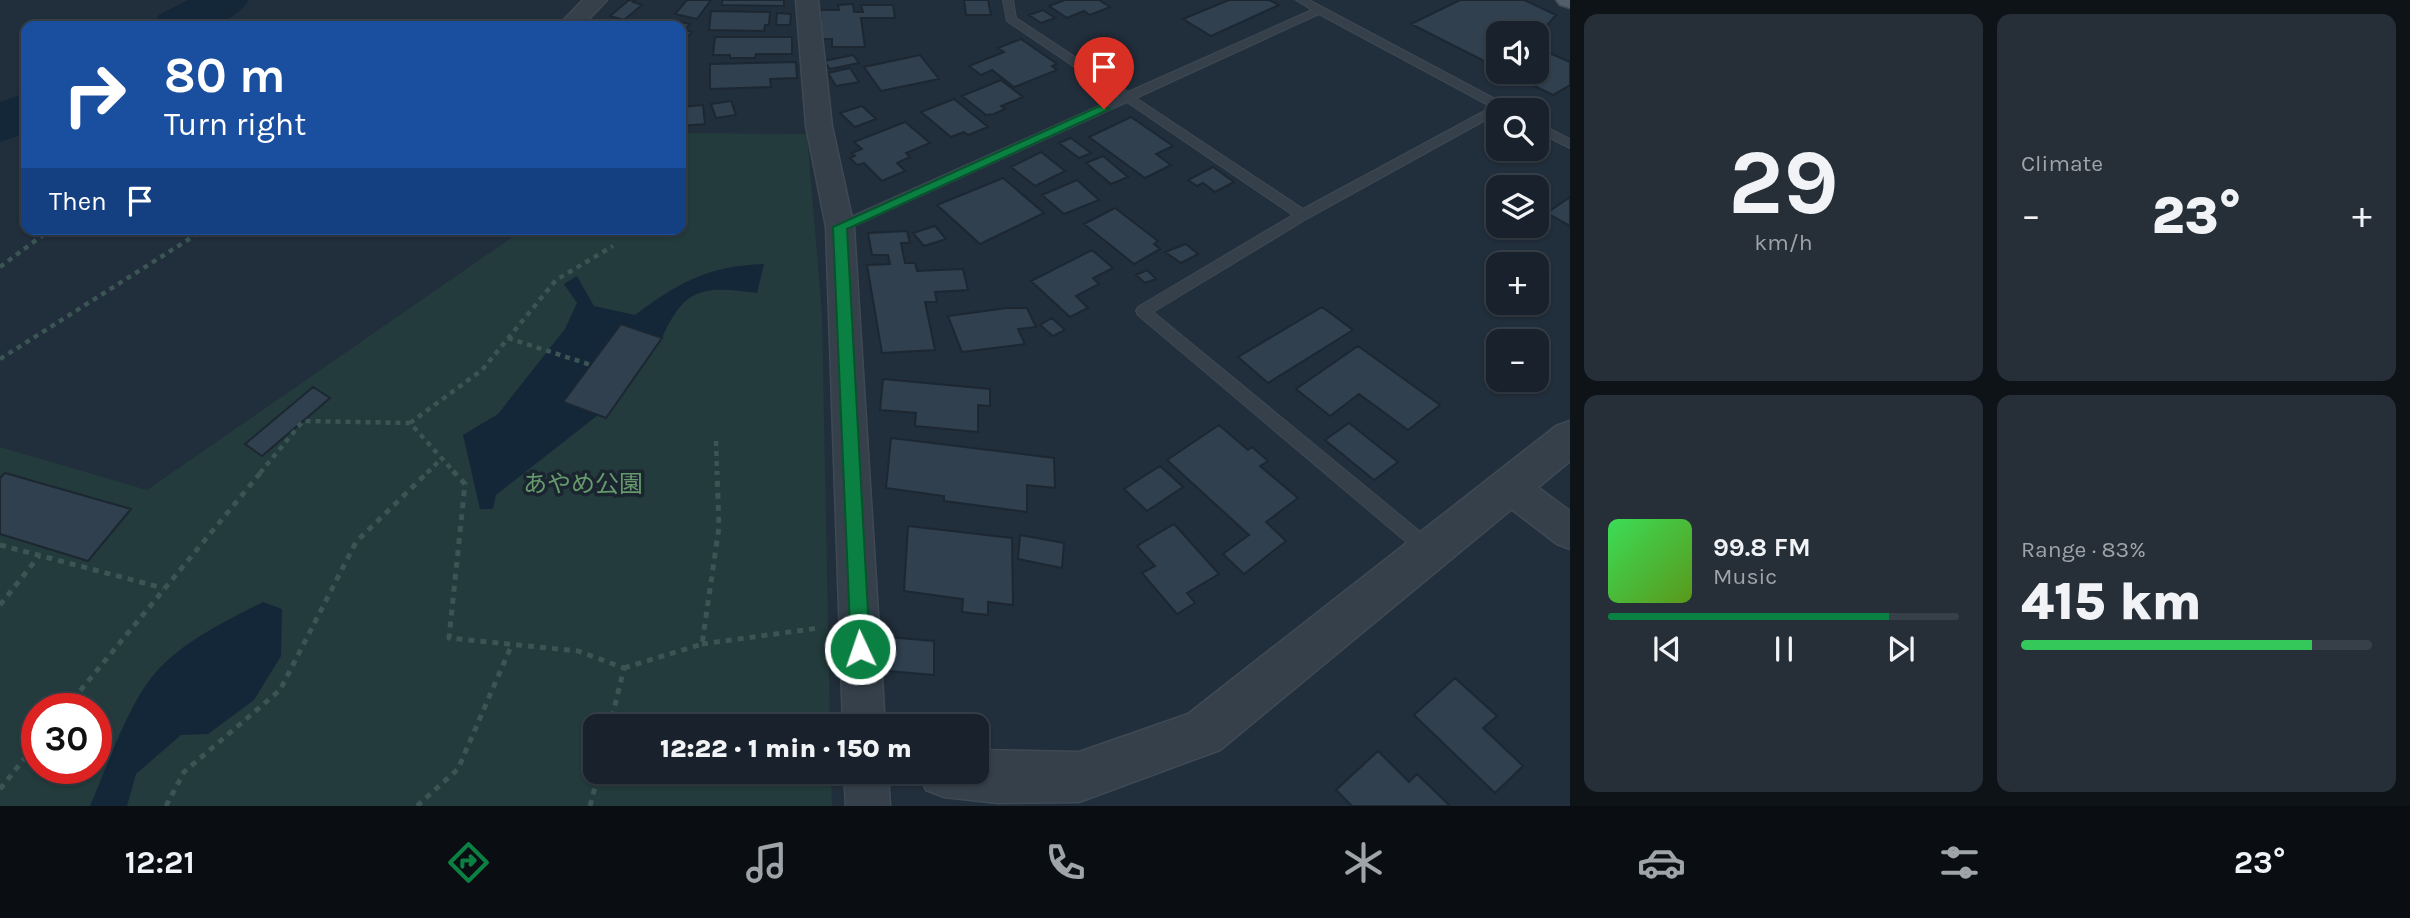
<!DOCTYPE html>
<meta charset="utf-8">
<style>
:root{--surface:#19222c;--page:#262f38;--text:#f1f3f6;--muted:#9fa4a9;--line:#373f48;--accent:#0b8043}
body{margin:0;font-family:Karla,"Noto Sans JP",sans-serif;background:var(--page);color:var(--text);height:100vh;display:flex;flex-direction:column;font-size:26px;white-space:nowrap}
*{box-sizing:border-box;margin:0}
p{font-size:23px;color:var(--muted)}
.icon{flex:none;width:38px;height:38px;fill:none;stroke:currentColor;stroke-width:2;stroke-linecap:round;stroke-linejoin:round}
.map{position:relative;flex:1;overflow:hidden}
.drawer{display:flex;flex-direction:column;gap:14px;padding:14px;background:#0e1318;width:840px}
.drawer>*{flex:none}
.banner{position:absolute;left:21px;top:21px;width:665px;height:214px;border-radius:14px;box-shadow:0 2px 5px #0004,0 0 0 2px var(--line);background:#1a4fa0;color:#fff;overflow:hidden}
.controls{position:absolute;left:1486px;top:21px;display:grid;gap:14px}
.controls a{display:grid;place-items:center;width:63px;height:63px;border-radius:14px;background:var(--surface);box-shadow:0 2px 5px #0004,0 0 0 2px var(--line);font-size:35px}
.speed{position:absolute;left:21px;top:693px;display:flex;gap:14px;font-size:35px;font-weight:700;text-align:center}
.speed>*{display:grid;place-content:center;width:91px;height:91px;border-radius:50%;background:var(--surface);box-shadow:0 2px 5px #0004,0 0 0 2px var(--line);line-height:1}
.speed .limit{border:10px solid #d22;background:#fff;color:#111}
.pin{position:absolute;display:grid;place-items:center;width:60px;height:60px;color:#fff;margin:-72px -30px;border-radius:50% 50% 50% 0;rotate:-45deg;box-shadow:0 0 7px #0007}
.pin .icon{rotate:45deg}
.me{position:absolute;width:77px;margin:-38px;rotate:357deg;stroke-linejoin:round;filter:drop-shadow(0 0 5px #0008)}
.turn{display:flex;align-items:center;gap:24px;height:147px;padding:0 28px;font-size:32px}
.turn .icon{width:91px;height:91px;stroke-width:2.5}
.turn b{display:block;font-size:49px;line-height:60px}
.then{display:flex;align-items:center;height:66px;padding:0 28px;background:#0003;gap:14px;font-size:26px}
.big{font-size:52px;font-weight:800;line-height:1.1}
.drawer .widget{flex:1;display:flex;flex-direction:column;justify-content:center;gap:10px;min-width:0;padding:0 24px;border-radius:14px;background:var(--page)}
.drawer .dial{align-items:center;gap:0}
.dial b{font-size:91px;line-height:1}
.song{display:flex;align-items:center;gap:21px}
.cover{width:84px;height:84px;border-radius:10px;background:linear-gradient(135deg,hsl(130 70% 55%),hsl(90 70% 35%))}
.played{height:7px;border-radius:4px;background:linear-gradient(90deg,var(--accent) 80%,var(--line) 80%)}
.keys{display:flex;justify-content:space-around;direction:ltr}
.heat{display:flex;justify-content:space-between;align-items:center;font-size:38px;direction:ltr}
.charge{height:10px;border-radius:5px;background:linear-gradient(90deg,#34c759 83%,var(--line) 0)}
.drawer .tiles{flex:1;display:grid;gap:14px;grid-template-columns:repeat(2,1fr)}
.trip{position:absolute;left:583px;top:714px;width:406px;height:70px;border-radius:14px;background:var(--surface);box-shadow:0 2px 5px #0004,0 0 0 2px var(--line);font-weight:800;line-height:70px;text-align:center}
.tab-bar{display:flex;height:112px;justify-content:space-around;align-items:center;background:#0a0e12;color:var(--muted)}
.tab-bar .icon{width:49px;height:49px}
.tab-bar .current{color:var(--accent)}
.tab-bar b{font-size:32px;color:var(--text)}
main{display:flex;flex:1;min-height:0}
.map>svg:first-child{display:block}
.green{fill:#233b3c;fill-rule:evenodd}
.water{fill:#142739}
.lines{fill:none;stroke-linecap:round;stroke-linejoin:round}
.river{fill:#142739;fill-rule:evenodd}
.building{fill:#30404f;stroke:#1c2732;stroke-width:2}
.service-casing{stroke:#3e4954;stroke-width:2}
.minor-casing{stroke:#3e4954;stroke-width:3}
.tertiary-casing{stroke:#3e4954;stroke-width:3}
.primary-casing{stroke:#3e4954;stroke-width:3}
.path-far1{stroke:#3b5454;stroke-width:4.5;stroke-dasharray:5 5;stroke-linecap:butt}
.path{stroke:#3b5454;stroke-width:5;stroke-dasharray:6 6;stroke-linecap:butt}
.service{fill:#35404b;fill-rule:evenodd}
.minor{fill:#35404b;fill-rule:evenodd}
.tertiary{fill:#35404b;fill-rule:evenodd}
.primary{fill:#525f6b;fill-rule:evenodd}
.route{fill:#0b8043;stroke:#07532c;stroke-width:2}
.labels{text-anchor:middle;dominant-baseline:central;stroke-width:7;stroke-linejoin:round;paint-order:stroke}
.park-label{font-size:24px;fill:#66996c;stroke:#1a2530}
</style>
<main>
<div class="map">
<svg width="1570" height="806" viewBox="0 0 1570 806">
<rect width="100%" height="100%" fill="#212e3b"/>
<path class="green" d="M681 133 807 134 822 314 830 726H595V772H831L832 806H0V447L147 490 524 229H681ZM37 709H96V768H37Z"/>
<path class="water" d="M764 264 757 293C704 286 685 286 662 338L621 324 564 401 598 415 496 495 493 509H480L463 435 498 414 565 329 577 303 564 284 577 276 594 306 635 315C679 282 708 266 764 264Z
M263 602 282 609 281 656 254 700 208 734 181 735 136 774 127 806H90C107 767 128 704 156 672 185 640 226 621 263 602Z"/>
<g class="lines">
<path class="river" d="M188 0H249C227 33 187 26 152 26L159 15Z
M26 93V133L0 142V102Z"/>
</g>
<path class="building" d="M629 0H636L633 2 642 5 624 20 610 16Z
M687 0H711L697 19 675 14Z
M722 0H784V6L722 5Z
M964 0H988L991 15H966Z
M1065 0H1099L1110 7 1090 15 1084 11 1067 18 1049 6Z
M1229 0H1269L1279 5 1211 36 1183 19Z
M1460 0H1524L1556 15 1540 33 1547 52 1570 62V85L1553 95 1506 72H1536V33H1498V68L1411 24Z
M853 4 854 12H863L861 5H893L895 18H861L865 47H832V39H822L820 10H839L838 5Z
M1043 10 1055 18 1041 23 1029 15Z
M711 11 770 12 769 25H765L764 31 709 30Z
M777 13 791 14 790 25H776Z
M672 20 690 24 685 30 692 32 683 42 681 26H666Z
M715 37H792V54H756L755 58H730V55H713Z
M1021 39 1057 64 1052 66 1057 70 1014 87 992 70 981 75 969 66 1004 52 998 48Z
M853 55 859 63 830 69 824 61Z
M920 55 939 79 881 91 864 67Z
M796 62 797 78 770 79 771 87 710 89V64Z
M850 68 859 82 836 86 828 73Z
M1001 80 1023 97 1001 106 1005 109 994 114 986 115 962 96Z
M954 99 988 127 968 135 964 132 951 137 921 112Z
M731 101 736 115 716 118 711 104Z
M703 105 705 124 681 126V107Z
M862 106 876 119 855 127 840 113Z
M1131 117 1173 146 1156 154 1171 165 1145 178 1089 137Z
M905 122 930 143 906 153 910 157 897 163 905 171 882 181 864 163 857 165 850 158 855 156 852 153 862 149 854 142Z
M1071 138 1091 153 1079 158 1059 143Z
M1041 152 1065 171 1035 186 1011 167Z
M1103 156 1128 177 1111 184 1086 163Z
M1213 167 1234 182 1215 192 1203 183 1197 186 1188 180Z
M1003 178 1044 213 980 244 937 205Z
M1077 180 1099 200 1064 214 1042 195Z
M1570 197V226L1547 213Z
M1115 208 1158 241 1154 244 1160 249 1134 264 1084 224Z
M935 226 946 239 924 246 913 233Z
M907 231 910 243H901L905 263H915L917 271 963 269 968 290 935 292 937 302H925L935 350 882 353 867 265 890 264 888 255H872L868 233Z
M1186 244 1198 254 1181 263 1165 252Z
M1092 250 1113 268 1093 278 1099 284 1076 296 1088 308 1070 317 1031 281Z
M1147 270 1156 279 1145 283 1136 275Z
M1322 307 1353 330 1268 383 1238 357Z
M1007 308H1027L1036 327 1018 329 1025 344 962 352 948 316Z
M1052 318 1065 330 1053 336 1040 325Z
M621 324 662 338 606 418 563 402Z
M1358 346 1440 405 1408 430 1359 394 1330 416 1296 389Z
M883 379 990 389V406L978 405V432L915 426 916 413 880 410Z
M313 387 330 398 262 456 245 444Z
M1349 423 1398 462 1374 480 1325 440Z
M1219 425 1248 450 1252 447 1268 461 1260 466 1298 498 1266 522 1286 541 1244 574 1223 554 1249 535 1167 460Z
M891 438 1054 458 1055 488 1027 485V512L944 501V496L886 488Z
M1160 466 1183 487 1147 511 1124 489Z
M5 473 131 509 88 561 0 534V478Z
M1174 524 1219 574 1187 593 1195 603 1177 614 1142 573 1155 566 1137 546Z
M908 526 1012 538 1013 605 988 602V615L962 612 963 599 904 591Z
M1020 535 1064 543 1062 568 1018 559Z
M888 637 934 641V675L888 671Z
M1455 678 1497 716 1483 728 1523 766 1495 793 1414 715Z
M1378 751 1409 782 1417 774 1450 806H1352L1336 790Z"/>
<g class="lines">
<defs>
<path id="service" d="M1003 0H1013L1016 18 1128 92 1312 10 1296 0H1309L1510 107 1512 110H1498V113L1308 218 1153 312 1435 544 1438 550 1435 556 1429 558 1423 556 1138 315 1136 311 1138 307 1293 215 1127 102 845 230H835V224L1119 97 1007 21ZM1319 14 1492 107 1303 209 1136 98Z
M1536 122 1570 139V148L1536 131Z"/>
<path id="minor" d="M583 0H607L582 26H558Z
M796 0H818L832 126 854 227 885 726H843L826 227 806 126Z
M1511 473 1524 477 1570 511V549L1557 544 1498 499 1493 488 1498 477Z
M844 772H888L890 806H846Z"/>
<path id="tertiary" d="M1570 421V461L1220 750 1079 802 998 803 944 797 926 790 919 772H976V750L1079 752 1188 714 1556 426Z"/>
<path id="primary" d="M1556 0H1570V8L1560 5Z"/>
</defs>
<use href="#service" class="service-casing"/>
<use href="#minor" class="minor-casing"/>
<use href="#tertiary" class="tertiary-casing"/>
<use href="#primary" class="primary-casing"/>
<path class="path-far1" d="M0 267 51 229
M508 338 591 365
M0 359 205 229
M410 423 482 370 556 280 613 246
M716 441 717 473
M260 473 303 421 410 423 455 473
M427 473 442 458"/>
<path class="path" d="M453 471 465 484 449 638 578 651 624 668 610 726
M0 545 163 588
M0 605 39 556
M702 644 819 628
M624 668 702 644 719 527 717 471
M65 709 262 471
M0 789 37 743
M166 806 184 772 280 690 356 542 429 471
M417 806 458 769 512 644
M590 806 599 772"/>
<use href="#service" class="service"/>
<use href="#minor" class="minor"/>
<use href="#tertiary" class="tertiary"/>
<use href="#primary" class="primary"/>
</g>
<path class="route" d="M1100 106 1110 109 847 229 870 649 867 655 860 658 853 655 851 649 833 227Z"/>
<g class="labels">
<g class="park-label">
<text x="583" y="484">あやめ公園</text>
</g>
</g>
</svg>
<div class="controls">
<a><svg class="icon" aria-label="sound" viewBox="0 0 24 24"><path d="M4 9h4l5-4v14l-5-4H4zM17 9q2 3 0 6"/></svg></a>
<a><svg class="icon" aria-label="search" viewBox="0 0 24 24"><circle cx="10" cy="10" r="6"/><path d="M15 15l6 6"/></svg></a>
<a><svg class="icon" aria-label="layers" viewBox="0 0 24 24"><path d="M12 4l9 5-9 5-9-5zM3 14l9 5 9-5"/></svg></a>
<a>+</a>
<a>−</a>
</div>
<div class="speed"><div class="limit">30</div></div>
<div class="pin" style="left:1104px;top:109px;background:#d93025"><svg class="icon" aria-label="arrive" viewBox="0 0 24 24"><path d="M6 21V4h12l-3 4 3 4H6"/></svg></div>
<svg class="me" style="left:860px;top:649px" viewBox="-20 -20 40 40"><circle r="17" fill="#0b8043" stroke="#fff" stroke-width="3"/><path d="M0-11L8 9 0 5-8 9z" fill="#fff"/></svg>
<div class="trip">12:22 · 1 min · 150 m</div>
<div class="banner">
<div class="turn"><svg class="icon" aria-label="right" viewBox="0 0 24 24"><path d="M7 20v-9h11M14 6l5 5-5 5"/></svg><div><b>80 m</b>Turn right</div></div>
<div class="then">Then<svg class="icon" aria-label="arrive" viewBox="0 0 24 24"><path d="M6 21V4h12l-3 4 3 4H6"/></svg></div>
</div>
</div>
<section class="drawer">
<div class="tiles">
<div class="widget dial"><b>29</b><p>km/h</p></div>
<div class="widget"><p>Climate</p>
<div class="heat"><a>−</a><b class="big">23°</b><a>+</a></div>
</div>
<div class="widget">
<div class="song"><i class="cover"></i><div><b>99.8 FM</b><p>Music</p></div></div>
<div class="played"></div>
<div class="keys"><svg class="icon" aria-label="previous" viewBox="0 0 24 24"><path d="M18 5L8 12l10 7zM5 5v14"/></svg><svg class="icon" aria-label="pause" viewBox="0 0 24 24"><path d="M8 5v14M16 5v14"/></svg><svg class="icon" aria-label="next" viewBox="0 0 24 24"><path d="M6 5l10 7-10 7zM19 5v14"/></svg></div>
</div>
<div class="widget"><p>Range · 83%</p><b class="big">415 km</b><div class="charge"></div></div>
</div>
</section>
</main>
<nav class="tab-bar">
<b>12:21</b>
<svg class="icon current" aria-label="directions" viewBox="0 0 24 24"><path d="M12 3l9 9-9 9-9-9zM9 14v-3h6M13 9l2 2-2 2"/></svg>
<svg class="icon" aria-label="music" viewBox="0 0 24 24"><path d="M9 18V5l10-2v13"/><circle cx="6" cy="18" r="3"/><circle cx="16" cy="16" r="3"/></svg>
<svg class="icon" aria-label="phone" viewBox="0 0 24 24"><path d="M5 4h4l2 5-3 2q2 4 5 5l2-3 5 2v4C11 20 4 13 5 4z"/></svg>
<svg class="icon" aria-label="climate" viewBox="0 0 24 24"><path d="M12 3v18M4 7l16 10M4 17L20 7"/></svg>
<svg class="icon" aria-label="car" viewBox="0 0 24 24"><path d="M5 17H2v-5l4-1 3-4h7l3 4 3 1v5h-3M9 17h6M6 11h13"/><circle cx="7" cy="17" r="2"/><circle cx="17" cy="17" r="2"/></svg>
<svg class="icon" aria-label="filters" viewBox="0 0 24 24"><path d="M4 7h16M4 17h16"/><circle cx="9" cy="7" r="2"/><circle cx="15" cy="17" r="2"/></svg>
<b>23°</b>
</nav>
